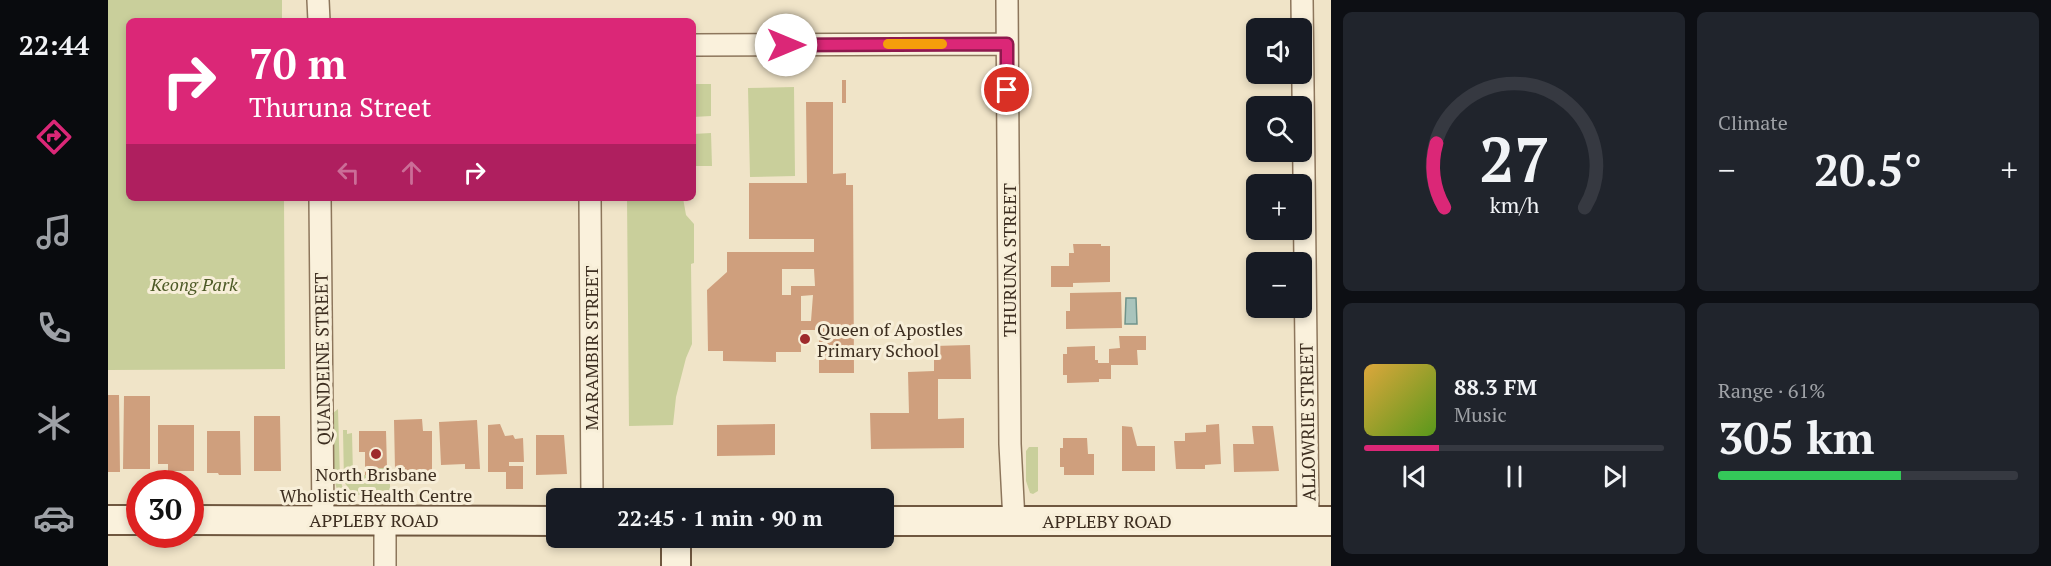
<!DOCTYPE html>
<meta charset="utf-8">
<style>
:root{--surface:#171b24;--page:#20242c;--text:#f1f3f6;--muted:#9ea1a6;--line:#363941;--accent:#db2777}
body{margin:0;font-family:"PT Serif",serif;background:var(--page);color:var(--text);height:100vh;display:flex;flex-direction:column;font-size:22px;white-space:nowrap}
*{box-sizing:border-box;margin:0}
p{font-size:20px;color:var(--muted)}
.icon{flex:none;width:33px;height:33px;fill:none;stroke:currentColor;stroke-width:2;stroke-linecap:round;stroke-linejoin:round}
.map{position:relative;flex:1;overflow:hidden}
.panel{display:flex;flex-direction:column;gap:12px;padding:12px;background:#0d0f14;width:720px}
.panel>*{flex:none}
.banner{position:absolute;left:18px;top:18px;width:570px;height:183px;border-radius:9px;box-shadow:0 3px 9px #0003;background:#db2777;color:#fff;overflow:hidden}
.fabs{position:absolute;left:1138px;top:18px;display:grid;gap:12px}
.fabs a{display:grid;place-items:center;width:66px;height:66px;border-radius:9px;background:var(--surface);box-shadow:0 3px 9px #0003;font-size:30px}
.speed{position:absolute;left:18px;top:470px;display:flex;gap:12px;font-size:30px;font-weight:700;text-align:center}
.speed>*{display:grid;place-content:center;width:78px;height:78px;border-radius:50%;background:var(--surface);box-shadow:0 3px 9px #0003;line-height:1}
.speed .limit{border:9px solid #d22;background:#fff;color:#111}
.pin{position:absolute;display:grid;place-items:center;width:51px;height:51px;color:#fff;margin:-26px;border:3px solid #fff;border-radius:50%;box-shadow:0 2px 6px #0007}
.me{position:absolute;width:66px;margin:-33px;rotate:90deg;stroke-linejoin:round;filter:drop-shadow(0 0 4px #0008)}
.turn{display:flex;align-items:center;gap:21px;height:126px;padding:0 24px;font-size:27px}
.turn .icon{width:78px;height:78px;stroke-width:2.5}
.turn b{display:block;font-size:42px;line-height:51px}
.lanes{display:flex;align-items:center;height:57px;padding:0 24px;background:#0003;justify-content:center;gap:30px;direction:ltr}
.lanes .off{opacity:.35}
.big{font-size:45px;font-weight:700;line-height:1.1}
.panel .tile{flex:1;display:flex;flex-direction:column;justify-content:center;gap:9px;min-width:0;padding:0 21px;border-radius:9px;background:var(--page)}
.panel .dial{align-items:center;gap:0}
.dial svg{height:156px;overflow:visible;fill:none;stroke:var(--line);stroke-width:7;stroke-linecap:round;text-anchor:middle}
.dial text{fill:var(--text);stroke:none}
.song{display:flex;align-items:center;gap:18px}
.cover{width:72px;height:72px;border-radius:9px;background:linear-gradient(135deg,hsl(40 70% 55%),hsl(90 70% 35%))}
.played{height:6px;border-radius:3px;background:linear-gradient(90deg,var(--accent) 25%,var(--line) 25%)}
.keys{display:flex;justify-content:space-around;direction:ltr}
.heat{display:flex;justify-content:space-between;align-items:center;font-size:33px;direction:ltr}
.charge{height:9px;border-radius:4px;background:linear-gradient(90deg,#34c759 61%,var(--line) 0)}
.panel .tiles{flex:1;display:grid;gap:12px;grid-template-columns:repeat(2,1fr)}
.trip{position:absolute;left:438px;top:488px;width:348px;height:60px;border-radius:9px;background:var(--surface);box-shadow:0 3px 9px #0003;font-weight:700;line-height:60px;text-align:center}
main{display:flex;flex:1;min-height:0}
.dock{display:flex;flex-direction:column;width:108px;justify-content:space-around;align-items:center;background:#090b0e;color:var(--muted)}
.dock .icon{width:42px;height:42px}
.dock .current{color:var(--accent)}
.dock b{font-size:27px;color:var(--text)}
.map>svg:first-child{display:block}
.green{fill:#c9cf9b}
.water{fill:#a9c4bc;stroke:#6f938a;stroke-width:1.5}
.building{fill:#cf9f7d;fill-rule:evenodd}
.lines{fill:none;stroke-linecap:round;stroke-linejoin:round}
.street-casing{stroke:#8d765c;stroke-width:24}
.secondary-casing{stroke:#6f573f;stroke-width:32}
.street{stroke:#faf1dc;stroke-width:21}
.secondary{stroke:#faf1dc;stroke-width:28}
.route-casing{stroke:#8e194d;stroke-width:15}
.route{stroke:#db2777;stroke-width:10}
.slow{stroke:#f59e0b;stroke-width:10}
.poi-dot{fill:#9e2a2b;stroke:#f7eed8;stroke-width:2}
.labels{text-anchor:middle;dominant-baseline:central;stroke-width:6;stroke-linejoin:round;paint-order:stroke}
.street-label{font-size:18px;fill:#3d2e20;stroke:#f7eed8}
.park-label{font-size:18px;font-style:italic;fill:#4d5a26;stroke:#f7eed8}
.poi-label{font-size:18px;fill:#3d2e20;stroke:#f7eed8;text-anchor:start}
</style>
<main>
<nav class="dock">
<b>22:44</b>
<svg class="icon current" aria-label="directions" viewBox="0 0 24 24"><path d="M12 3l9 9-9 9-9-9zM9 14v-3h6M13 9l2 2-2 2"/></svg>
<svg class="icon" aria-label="music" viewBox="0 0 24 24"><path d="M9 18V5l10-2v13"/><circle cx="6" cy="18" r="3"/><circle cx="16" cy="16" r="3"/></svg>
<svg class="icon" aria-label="phone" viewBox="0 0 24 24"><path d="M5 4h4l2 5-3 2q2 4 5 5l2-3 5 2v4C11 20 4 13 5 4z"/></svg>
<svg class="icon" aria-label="climate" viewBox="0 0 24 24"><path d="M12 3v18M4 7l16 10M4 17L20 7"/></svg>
<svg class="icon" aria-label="car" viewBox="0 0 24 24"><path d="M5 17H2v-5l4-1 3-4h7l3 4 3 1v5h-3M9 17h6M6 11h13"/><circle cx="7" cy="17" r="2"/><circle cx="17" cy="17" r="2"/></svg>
</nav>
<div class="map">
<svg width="1223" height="566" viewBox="0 0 1223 566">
<rect width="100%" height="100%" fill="#f0e4c8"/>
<path class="green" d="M0 0H174V21H21V198H176L177 369 0 370Z
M585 84H603V116L585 117Z
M686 87 687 176 642 177 640 88Z
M603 133 604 166H585V134Z
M519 198H575L578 215 586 224V263L583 264 584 344 578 358 568 397 565 425 521 426Z
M230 409 232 479 237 495H233C221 484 225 431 225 413Z
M235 430H239V434L244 433 245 475H270V468H282V491L255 490V495H246L236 482Z
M921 447H930V491L925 494 922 493 918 481V451Z"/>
<path class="water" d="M1018 298H1028L1029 324H1017Z"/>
<path class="building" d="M734 80H738V103H734Z
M698 102H725V174L738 173V185H745L746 373H711V330H693V352H668V362L615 361V351H600L599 290 619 272V252H706V239H641V183H699ZM674 269H706L707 286H683V295H674ZM705 295 703 321H693V296Z
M965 244H993V246H1002V282L965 283V287H943V266H961V253H966Z
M1013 292 1014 328 958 329V311H962V293Z
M1011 336H1038V350H1029L1030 365H1003V379H991V382L959 383V375H955V354H959V347L987 346V360H990V363H1001V349L1012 348Z
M862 345 863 379H830V419L856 418V448L763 449 762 413H801L800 372 826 371V346Z
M0 395H11L12 472H0Z
M16 396H42V469H15Z
M146 416H172L173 471H146Z
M314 419 315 431H324V476L309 477 308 471H297V467L287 469 286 420Z
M369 420 372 469H357V464L333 465 331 422Z
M392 424 397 436 405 435 407 439 415 438 416 462H401V466H415V489H398V472H380V425Z
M667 424V455L609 456V425Z
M1111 424 1113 464 1097 465V469H1068L1066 441H1077V433L1098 432V425Z
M50 425H86V471H60V464H50Z
M1014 426 1024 427 1029 446H1047V471H1014Z
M1144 426H1165L1171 471 1126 472 1125 444H1146Z
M99 431H132L133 475H111L110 473H99Z
M251 431H278L279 468H270V475H257V452H251Z
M428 435H456L459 474 428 475Z
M955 438H979L980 454H986V475H956V467H952V448H955Z"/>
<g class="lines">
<defs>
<path id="street" d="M210 0 211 21
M899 0 902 444 906 521
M1194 0 1200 521
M585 45 899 44
M212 198 215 520
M482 198 484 498
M277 566V520"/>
<path id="secondary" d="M0 520H32
M82 520 448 521
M776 521H1223
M568 566V537"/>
</defs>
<use href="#street" class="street-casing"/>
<use href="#secondary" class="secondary-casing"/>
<use href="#street" class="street"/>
<use href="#secondary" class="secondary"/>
</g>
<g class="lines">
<defs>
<path id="route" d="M678 45 899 44V90"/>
</defs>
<use href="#route" class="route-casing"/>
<use href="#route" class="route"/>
<path class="slow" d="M780 44H834"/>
</g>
<g class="poi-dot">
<circle cx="697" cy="339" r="6"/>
<circle cx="268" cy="454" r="6"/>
</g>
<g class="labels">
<g class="street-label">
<text transform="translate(901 260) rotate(-90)">THURUNA STREET</text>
<text transform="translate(483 348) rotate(-90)">MARAMBIR STREET</text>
<text transform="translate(214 359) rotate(-91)">QUANDEINE STREET</text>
<text transform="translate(1199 422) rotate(-91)">ALLOWRIE STREET</text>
<text x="266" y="520">APPLEBY ROAD</text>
<text x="999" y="521">APPLEBY ROAD</text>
</g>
<g class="park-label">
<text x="86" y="284">Keong Park</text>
</g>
<g class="poi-label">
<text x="709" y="329">Queen of Apostles<tspan x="709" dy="21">Primary School</tspan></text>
<text x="268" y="474" text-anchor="middle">North Brisbane<tspan x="268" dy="21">Wholistic Health Centre</tspan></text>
</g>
</g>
</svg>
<div class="fabs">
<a><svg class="icon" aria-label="sound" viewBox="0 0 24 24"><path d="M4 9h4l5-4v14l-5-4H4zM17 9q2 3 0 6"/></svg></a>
<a><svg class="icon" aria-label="search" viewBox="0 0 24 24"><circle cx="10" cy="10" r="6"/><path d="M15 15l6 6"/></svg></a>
<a>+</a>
<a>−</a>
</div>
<div class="speed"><div class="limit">30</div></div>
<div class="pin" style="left:899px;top:90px;background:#d93025"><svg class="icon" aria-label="arrive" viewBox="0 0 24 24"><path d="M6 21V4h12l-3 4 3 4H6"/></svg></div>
<svg class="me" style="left:678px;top:45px" viewBox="-20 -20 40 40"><circle r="19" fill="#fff"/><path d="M0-13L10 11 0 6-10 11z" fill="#db2777"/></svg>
<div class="trip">22:45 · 1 min · 90 m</div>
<div class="banner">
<div class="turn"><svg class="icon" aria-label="right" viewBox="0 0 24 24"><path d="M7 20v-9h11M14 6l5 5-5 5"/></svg><div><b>70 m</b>Thuruna Street</div></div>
<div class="lanes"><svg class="icon off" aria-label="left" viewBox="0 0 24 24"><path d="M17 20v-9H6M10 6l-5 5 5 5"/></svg><svg class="icon off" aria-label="ahead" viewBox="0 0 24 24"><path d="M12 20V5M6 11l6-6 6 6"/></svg><svg class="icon" aria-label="right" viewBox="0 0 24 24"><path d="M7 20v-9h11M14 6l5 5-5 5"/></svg></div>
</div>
</div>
<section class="panel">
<div class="tiles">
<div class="tile dial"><svg viewBox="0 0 100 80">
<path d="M14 69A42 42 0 1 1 86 69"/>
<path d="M14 69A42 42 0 0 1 10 36" stroke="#db2777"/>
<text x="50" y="56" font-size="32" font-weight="700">27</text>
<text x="50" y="72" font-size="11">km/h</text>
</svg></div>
<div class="tile"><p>Climate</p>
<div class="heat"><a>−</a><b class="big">20.5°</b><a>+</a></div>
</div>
<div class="tile">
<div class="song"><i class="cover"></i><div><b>88.3 FM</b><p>Music</p></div></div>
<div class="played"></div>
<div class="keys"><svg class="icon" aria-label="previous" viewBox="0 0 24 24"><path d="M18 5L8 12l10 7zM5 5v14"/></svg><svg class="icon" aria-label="pause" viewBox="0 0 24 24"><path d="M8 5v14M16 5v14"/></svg><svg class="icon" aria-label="next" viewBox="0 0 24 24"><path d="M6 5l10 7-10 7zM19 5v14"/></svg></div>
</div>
<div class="tile"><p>Range · 61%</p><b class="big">305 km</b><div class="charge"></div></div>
</div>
</section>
</main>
